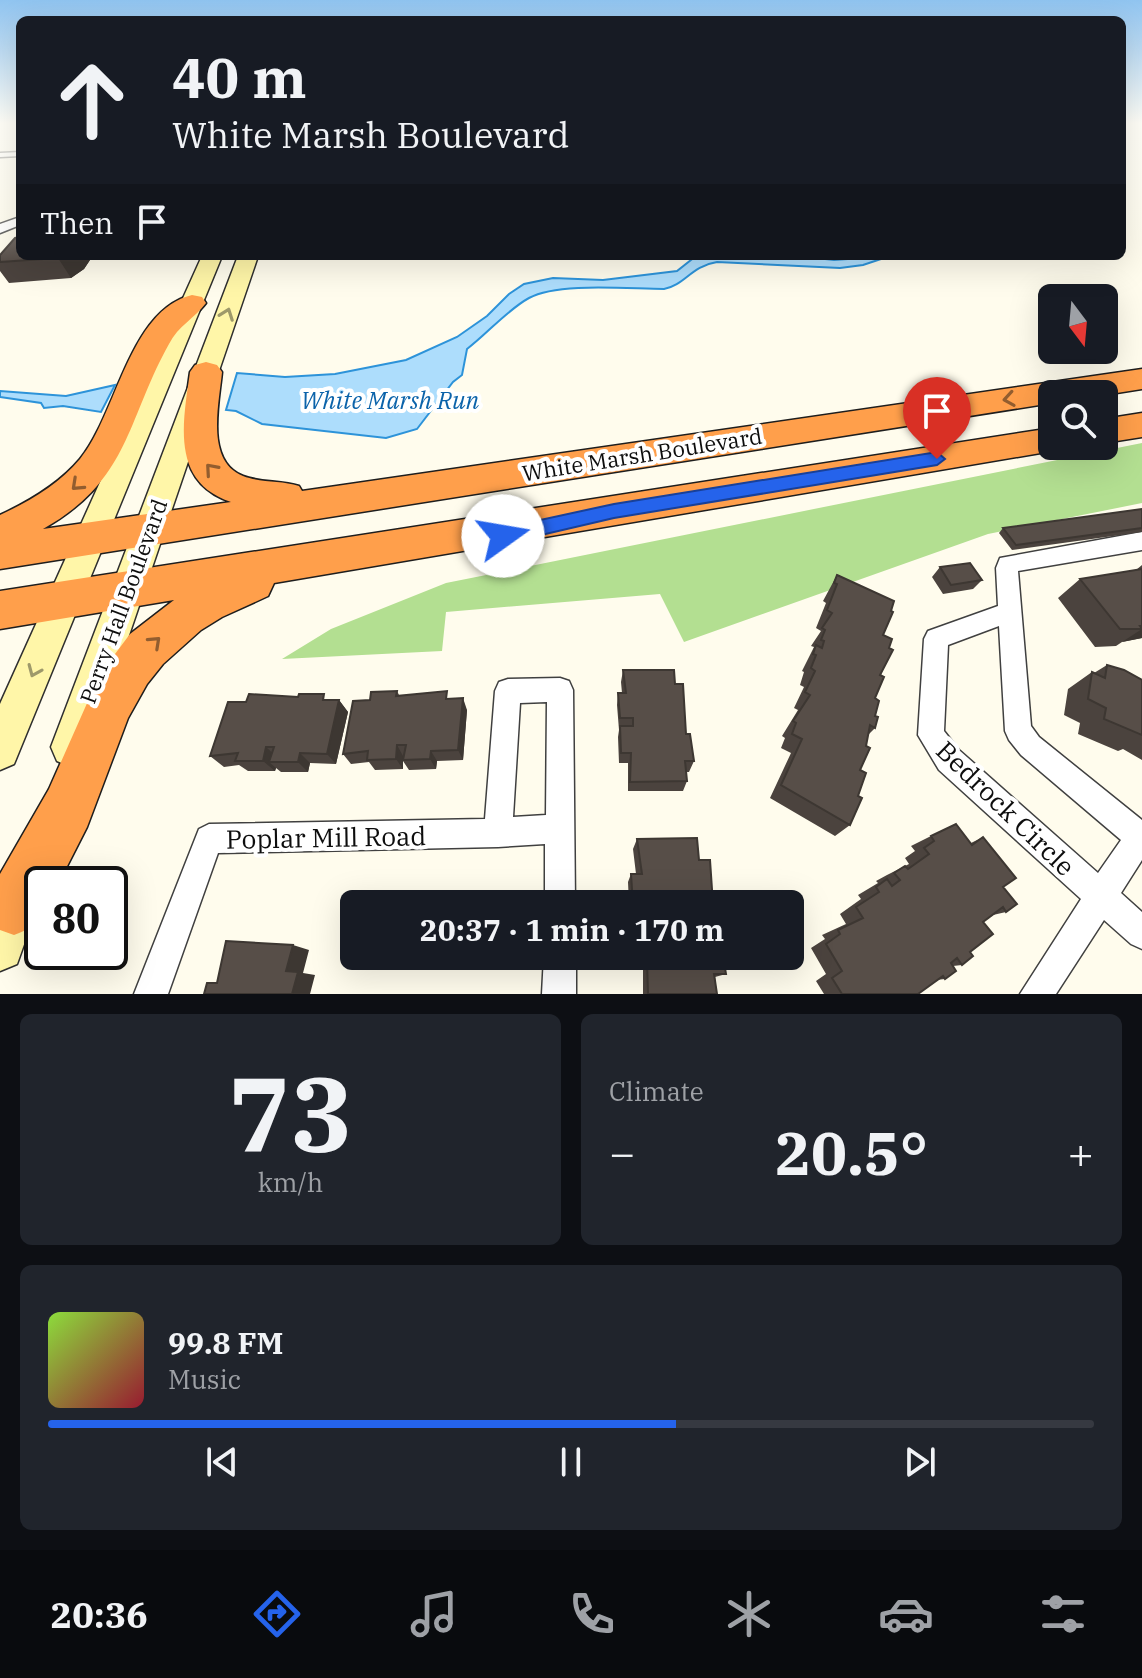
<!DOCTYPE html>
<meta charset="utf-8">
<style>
:root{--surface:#171b24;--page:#20242c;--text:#f1f3f6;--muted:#9ea1a6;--line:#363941;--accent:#2563eb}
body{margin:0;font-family:"IBM Plex Serif",serif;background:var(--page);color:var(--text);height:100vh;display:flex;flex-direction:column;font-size:30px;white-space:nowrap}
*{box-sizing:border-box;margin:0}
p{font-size:26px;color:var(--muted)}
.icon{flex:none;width:44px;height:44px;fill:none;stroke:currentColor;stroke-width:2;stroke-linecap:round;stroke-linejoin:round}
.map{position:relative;height:994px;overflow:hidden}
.details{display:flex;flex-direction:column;gap:20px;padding:20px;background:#0d0f14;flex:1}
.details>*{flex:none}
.banner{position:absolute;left:16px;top:16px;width:1110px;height:244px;border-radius:12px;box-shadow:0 8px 32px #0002;background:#171b24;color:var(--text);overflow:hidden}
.needle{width:52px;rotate:164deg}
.fabs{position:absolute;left:1038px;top:284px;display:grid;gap:16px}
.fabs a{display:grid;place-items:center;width:80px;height:80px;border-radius:12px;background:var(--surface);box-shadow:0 8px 32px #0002;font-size:40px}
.speed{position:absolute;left:24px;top:866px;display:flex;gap:16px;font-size:40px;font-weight:700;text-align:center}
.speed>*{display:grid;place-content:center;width:104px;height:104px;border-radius:50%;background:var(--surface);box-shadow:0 8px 32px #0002;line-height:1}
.speed .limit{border:4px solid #111;border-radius:12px;background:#fff;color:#111}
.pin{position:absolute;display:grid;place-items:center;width:68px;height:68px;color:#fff;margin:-82px -34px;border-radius:50% 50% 50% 0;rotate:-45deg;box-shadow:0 0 8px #0007}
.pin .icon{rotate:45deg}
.me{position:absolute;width:88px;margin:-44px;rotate:77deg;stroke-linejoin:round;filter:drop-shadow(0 0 6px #0008)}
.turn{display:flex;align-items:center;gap:28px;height:168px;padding:0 24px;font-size:36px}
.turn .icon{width:104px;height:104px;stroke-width:2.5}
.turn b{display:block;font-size:56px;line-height:68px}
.then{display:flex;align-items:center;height:76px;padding:0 24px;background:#0003;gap:16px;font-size:30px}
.big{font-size:60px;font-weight:700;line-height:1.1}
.details .card{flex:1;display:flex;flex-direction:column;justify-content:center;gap:12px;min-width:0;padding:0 28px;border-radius:12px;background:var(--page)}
.details .dial{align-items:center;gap:0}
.dial b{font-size:104px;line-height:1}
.song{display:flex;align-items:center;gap:24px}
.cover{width:96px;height:96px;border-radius:12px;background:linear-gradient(135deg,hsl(90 70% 55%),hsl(350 70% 35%))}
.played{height:8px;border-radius:4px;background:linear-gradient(90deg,var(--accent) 60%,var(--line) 60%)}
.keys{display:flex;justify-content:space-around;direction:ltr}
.heat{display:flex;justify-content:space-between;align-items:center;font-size:44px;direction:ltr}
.details .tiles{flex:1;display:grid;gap:20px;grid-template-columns:1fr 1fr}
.card:last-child{grid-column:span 2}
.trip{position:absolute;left:340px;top:890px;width:464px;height:80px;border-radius:12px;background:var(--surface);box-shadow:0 8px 32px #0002;font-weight:700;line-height:80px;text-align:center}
.menu{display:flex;height:128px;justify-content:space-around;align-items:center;background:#090b0e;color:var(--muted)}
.menu .icon{width:56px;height:56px}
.menu .on{color:var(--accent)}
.menu b{font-size:36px;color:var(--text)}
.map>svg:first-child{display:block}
.forest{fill:#b3df91}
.water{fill:#adddfc;stroke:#2d93d9;stroke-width:2}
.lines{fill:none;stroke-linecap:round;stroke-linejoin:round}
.lane-casing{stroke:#404040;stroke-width:3}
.street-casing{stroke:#404040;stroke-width:3}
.secondary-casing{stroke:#2f2f2f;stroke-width:3}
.highway-casing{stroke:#1e1e1e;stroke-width:3}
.lane{fill:#fff;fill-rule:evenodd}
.street{fill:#fff;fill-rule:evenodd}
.secondary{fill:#fff6a8;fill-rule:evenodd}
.highway{fill:#ff9f4b;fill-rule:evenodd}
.wall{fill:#4b433e}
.shaded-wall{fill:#3d3732}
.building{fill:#574e48;stroke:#3d3732;stroke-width:2}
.oneway{stroke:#9e996a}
.oneway2{stroke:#925d2f}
.route{fill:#2563eb;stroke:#184099;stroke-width:2}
.labels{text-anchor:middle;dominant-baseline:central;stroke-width:8;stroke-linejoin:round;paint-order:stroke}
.street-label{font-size:22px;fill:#0d0d0d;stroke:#fff}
.water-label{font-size:24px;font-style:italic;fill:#0b63aa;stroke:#fff}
.near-street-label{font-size:26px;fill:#0d0d0d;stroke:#fff}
</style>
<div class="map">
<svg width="1142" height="994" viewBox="0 0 1142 994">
<rect width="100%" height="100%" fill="#fffced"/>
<path class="forest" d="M1142 443V503L988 534 684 642 660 594 446 612 442 651 282 659 331 629 446 583Z"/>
<path class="water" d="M696 256H798L834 260 890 256 863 265 840 268 717 262C691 266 685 285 664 289 629 289 558 282 529 298 507 310 488 333 467 349L462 375 453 382 417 429 386 438 262 424 236 411 226 410 237 373 285 377 335 374 406 360 457 337 487 316 509 294 524 284 553 278 603 280 677 271Z
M115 385 101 412 63 406 44 408 41 403 0 397V391L66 396Z"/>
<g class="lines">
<defs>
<path id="lane" d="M20 152V156L0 157V153Z"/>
<path id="street" d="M20 217V225L0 233V224Z
M1142 532V550L1018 571 1031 726 1039 737 1142 820V860L1121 893 1142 912V949L1131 944 1104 920 1056 994H1020L1081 899 939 770 918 735 924 639 928 631 998 606 996 568 1000 558ZM999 626 1005 731 1009 740 1021 755 1121 840 1098 873 959 750 944 731 948 645Z
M560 678 569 681 573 690 575 904H545V844L498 847 218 853 168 994H134L199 829 209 824 485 819 495 691 499 682 508 679ZM547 702 546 815 513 817 520 703Z
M544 956H576V994H542Z"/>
<path id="secondary" d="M202 256H222L14 764 0 770V704Z
M238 256H258L91 747 85 761 71 767 57 761 51 747Z
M19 871 35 878 42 894 17 964 0 971V884L3 878Z"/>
<path id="highway" d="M192 295 202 297 206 303C195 318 178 326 169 344 126 421 130 480 43 529L231 502C170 482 183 422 190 372L195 365 206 362 217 365 222 372C219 404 205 461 243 476 261 483 281 480 299 486L302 491 1142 369V389L1104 395 1052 394V403L0 569V515C30 501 59 484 80 459 117 414 129 310 192 295Z
M1142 413V437L1104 443V419Z
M1052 428V446H1066L1064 449 274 583 268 596 222 617 201 630 163 664 147 684 128 718 87 827 58 884H42C42 915 45 923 14 935L0 930V874L49 789 100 674 130 634 174 600 0 629V591Z"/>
</defs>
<use href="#lane" class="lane-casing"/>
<use href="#street" class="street-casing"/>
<use href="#secondary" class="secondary-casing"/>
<use href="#highway" class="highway-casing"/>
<use href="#lane" class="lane"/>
<use href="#street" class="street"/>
<use href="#secondary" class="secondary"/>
<use href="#highway" class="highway"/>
</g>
<path class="wall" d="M0 255 90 256V260L84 269 71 278 9 283 0 271Z
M1142 509V532L1012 550 999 533 1003 528Z
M1142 565V638L1122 642 1116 646 1095 647 1058 598 1080 579 1136 570Z
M940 567 982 580 973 589 943 594 932 577Z
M837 575 883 635 880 675 875 698V728L868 735 860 770 850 825 835 836 770 798 791 753 781 748 785 738 782 736 798 710 794 708 804 687 800 685 804 672 802 671 814 647 811 646 821 631 816 628 826 603 823 601Z
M1107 665 1142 680V760L1123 749 1118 751 1078 734 1080 723 1064 715 1068 689 1092 672 1094 673Z
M623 670 675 684 686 734 694 761 689 772H686L687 781 683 791H628V763H619L618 737 619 730 617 705 618 693H622L621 682Z
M397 691 399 695 450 699 467 710 463 760 437 761 436 769 409 770 403 761V769L375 770 369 762 351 764 343 754 370 700Z
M329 700H339L348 712 336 764 310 763 308 772H281L276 768 275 771H248L239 765 224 767 210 756Z
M931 836 971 843 983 837 1003 887 1006 912 993 915 983 922 970 952 962 965 953 966 945 979 936 980 918 994H824L816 981 826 974 811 948 825 939 822 935 846 924 840 914 861 899 858 895 878 883 876 881 887 875 909 864 905 858 915 851 911 846Z
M637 839 699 860 713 904H629L628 882 631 874H636L633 849Z
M633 956H723L726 974 715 977 717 994H643V964L633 965Z"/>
<path class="shaded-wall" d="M61 256H90V260L84 269 71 278 58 258Z
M1142 626V638L1122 642 1142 629H1136Z
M463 698 467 710 463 760 458 750Z
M339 700 348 712 336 764 327 754Z
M397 745 403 756V769L396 759Z
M266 747 278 758 269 762 276 768 275 771 263 761Z
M431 751 437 761 436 769 430 759Z
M300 753 310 763 308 772 298 762Z
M293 945 309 950 303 973 315 975 310 994H292L286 971Z"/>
<path class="building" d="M20 237V256H61L58 258 0 262V255L15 238Z
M1142 509V528L1016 545 1003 528Z
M970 563 982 580 951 585 940 567Z
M1142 569V626H1140L1142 629H1120L1080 579Z
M837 575 894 601 891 611 893 612 883 635 892 639 889 648 893 650 880 675 884 677 875 698 879 701 875 716 878 717 875 728 870 725 866 746 870 748 860 770 866 773 858 796 862 798 850 825 781 785 802 739 792 734 796 723 793 721 810 695 805 692 815 671 811 668 816 655 813 654 816 645 822 648 824 641 821 640 825 630 822 628 832 613 827 610 837 584 834 583Z
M1107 665 1124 670 1142 680V735L1104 719 1106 708 1088 699 1092 672 1105 678Z
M623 670H674L675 684H683L686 734H690L694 761H685L687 781 630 782 631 753H621L620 726H633V718H620L618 693H626Z
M397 691 396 696 447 691 446 699 463 698 458 750 431 751 430 759 403 760 406 745H397L396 759 367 760 368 751 343 754 353 701 370 700 371 692Z
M249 694 298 697 299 694H324L323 700H339L327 754 300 753 298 762H269L274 747H266L263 761H235L238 753 210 756 228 702H246Z
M956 824 972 845 983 837 1016 878 1003 887 1017 904 1006 912 1003 907 983 922 993 934 970 952 973 956 962 965 957 958 951 963 956 971 945 979 943 976 918 994H842L832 978 842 971 826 944 840 934 838 930 863 918 856 907 879 892 876 887 887 879 892 886 900 880 894 873 905 866 908 869 929 854 924 848 934 841 931 836Z
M697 838 699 860H710L713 904H633L631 874H642L637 839Z
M226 941 293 945 286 971 298 972 292 994H204L207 983H217Z
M637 956H723L726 974H714L717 994H648L647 960 637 961Z"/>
<defs><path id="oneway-chevron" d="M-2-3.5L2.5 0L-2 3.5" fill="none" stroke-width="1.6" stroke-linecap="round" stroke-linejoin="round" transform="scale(2)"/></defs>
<g class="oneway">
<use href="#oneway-chevron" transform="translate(227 314) rotate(-70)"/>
<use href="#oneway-chevron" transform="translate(34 671) rotate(113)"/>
</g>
<g class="oneway2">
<use href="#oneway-chevron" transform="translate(1009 399) rotate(171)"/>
<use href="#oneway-chevron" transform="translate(211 469) rotate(-131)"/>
<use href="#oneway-chevron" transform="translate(77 485) rotate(137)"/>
<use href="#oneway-chevron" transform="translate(155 642) rotate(-43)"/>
</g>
<linearGradient id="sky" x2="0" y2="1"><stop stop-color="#90c4f0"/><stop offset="0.47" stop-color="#fffef7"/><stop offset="1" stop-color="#fffef7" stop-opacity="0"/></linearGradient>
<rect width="1142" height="262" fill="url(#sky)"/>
<path class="route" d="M937 452 945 459 937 465 614 518 503 544 496 542 494 536 496 531 503 528 614 504Z"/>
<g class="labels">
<g class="street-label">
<text transform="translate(642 454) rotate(-9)">White Marsh Boulevard</text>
<text transform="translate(123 601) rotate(-70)">Perry Hall Boulevard</text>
</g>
<g class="water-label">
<text x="390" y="400">White Marsh Run</text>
</g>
<g class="near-street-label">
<text transform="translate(1006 808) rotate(44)">Bedrock Circle</text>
<text transform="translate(326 837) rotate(-1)">Poplar Mill Road</text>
</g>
</g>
</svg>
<div class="fabs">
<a><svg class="needle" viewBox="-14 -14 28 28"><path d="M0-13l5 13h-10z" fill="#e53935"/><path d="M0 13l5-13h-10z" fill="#9ea1a6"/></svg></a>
<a><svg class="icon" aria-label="search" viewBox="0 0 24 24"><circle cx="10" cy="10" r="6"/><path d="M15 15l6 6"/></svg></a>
</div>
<div class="speed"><div class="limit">80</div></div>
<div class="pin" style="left:937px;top:459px;background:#d93025"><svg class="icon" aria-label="arrive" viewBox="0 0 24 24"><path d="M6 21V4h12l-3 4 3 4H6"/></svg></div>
<svg class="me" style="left:503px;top:536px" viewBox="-20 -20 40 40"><circle r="19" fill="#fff"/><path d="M0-13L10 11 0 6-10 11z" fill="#2563eb"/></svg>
<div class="trip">20:37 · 1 min · 170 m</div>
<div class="banner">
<div class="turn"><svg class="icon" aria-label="ahead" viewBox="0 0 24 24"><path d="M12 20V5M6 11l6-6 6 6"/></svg><div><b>40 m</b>White Marsh Boulevard</div></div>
<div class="then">Then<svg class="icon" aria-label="arrive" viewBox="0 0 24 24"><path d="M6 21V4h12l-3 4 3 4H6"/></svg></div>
</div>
</div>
<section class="details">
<div class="tiles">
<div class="card dial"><b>73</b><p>km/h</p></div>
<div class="card"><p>Climate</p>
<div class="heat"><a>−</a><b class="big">20.5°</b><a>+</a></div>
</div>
<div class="card">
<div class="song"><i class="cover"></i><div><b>99.8 FM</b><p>Music</p></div></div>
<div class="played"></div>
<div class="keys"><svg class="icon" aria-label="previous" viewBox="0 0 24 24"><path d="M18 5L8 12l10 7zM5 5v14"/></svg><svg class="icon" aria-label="pause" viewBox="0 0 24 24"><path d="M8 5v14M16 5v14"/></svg><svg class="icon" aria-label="next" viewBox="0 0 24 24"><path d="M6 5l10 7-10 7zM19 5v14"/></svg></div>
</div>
</div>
</section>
<nav class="menu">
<b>20:36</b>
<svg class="icon on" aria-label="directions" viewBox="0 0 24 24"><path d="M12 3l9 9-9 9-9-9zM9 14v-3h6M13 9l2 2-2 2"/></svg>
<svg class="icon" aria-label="music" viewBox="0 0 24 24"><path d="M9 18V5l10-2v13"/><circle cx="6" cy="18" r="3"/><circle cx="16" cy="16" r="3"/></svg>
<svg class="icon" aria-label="phone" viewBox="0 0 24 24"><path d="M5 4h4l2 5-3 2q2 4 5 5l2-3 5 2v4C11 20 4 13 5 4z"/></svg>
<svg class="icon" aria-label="climate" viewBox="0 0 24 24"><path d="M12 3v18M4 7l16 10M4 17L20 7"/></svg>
<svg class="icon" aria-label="car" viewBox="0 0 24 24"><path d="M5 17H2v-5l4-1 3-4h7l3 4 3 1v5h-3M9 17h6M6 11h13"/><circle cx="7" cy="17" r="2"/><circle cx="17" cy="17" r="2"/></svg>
<svg class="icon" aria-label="filters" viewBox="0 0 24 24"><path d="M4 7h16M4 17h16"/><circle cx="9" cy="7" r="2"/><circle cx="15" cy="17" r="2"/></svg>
</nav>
